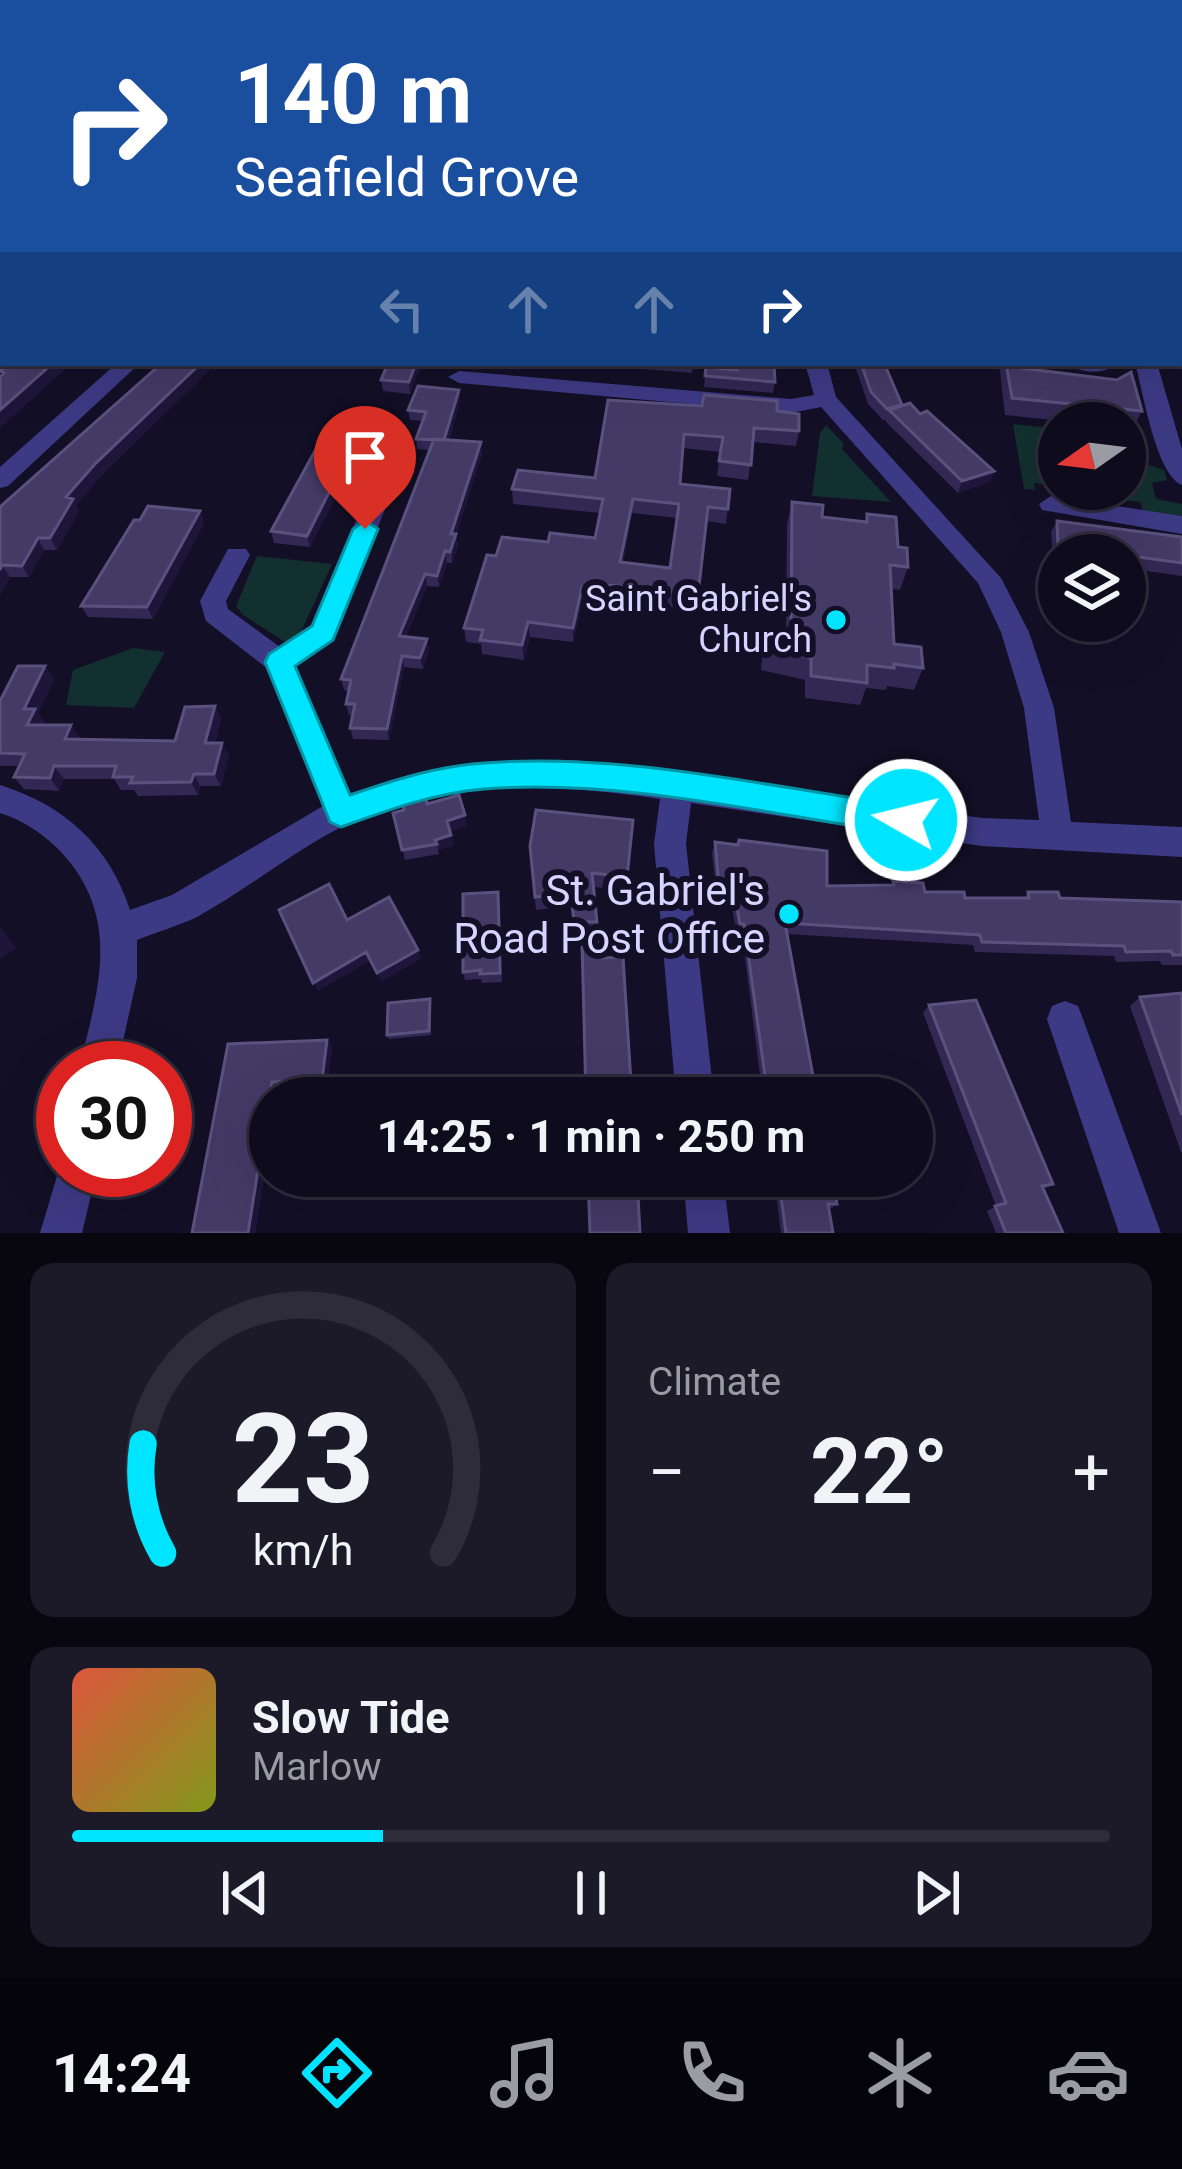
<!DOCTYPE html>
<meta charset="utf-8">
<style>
:root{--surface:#0e0b1c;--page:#1c1929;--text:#f1f3f6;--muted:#9b9ba3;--line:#2e2b3b;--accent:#00e5ff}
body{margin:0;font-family:Roboto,sans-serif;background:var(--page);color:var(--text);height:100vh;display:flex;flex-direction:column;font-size:45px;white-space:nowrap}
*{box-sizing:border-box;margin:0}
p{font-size:39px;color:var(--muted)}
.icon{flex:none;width:66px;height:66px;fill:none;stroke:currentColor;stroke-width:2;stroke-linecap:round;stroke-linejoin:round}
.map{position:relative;height:1233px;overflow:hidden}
.panel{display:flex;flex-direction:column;gap:30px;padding:30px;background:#08060f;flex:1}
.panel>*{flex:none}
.top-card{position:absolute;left:0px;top:0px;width:1182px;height:366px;box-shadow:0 12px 48px #0002,0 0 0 3px var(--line);background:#1a4fa0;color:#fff;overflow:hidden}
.needle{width:78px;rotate:256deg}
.buttons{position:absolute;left:1038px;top:402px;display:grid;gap:24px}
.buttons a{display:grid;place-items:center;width:108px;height:108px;border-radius:50%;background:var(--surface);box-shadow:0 12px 48px #0002,0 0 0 3px var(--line);font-size:60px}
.speed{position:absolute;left:36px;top:1041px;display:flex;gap:24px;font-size:60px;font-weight:700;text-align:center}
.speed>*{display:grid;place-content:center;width:156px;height:156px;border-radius:50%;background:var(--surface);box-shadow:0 12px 48px #0002,0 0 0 3px var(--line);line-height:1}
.speed .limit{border:18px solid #d22;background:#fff;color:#111}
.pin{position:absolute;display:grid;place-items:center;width:102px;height:102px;color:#fff;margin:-123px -51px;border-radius:50% 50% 50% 0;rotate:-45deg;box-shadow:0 0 12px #0007}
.pin .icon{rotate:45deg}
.me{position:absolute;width:132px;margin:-66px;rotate:278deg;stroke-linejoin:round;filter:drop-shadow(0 0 9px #0008)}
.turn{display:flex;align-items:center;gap:42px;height:252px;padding:0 36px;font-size:54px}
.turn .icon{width:156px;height:156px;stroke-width:2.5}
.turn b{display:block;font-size:84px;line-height:102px}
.lanes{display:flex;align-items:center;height:114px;padding:0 36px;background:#0003;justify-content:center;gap:60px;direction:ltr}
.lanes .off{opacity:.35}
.big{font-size:90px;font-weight:700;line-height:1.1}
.panel .card{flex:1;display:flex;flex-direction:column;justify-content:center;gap:18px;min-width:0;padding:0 42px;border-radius:24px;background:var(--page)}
.panel .dial{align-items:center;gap:0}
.dial svg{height:312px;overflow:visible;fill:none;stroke:var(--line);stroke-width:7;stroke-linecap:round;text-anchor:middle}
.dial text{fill:var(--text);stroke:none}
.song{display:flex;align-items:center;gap:36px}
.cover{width:144px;height:144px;border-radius:18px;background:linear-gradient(135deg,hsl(10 70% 55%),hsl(70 70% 35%))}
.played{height:12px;border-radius:6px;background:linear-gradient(90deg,var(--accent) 30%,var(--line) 30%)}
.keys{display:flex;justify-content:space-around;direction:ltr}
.heat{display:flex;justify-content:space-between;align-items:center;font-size:66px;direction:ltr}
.panel .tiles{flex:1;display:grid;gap:30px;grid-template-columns:1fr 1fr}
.card:last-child{grid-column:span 2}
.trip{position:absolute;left:249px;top:1077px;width:684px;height:120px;border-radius:60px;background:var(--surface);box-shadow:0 12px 48px #0002,0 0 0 3px var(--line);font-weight:700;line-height:120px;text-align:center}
.tab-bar{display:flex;height:192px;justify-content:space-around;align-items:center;background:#06040b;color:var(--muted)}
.tab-bar .icon{width:84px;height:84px}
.tab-bar .active{color:var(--accent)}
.tab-bar b{font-size:54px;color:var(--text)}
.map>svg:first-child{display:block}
.green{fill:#12302f}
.water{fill:#0c2248}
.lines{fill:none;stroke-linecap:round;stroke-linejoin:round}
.minor{fill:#3d3a85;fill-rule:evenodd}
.major{fill:#c25bff;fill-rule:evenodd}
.wall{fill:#312854;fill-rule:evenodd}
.shaded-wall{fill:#1d163a}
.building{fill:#433a66;stroke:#5a527e;stroke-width:3;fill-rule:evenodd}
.route{fill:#00e5ff;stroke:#0095a6;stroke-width:3}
.poi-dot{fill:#00e5ff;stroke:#130f26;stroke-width:4.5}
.labels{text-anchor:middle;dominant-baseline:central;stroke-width:12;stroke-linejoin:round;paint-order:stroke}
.poi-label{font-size:36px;fill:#d9d4ff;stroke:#130f26;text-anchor:end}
.near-poi-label{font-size:42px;fill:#d9d4ff;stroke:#130f26;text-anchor:end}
</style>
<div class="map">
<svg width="1182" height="1233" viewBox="0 0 1182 1233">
<rect width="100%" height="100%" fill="#130f26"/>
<path class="green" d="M1013 424 1059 429V486L1034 483 1035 490 1024 489Z
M826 425 844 444 842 449 891 502 812 496 820 433Z
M1125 436 1138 437 1146 464 1164 470 1167 480 1152 483 1156 499 1182 504V516L1143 511 1140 502 1115 499 1116 509C1099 506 1078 506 1069 489H1125Z
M257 556 332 564 301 632 285 642 243 615 236 606Z
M133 648 165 652 134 708 66 705 73 670Z"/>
<path class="water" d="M317 0H1182V162L1179 3Z"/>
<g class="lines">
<path class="minor" d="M3 249V263L0 264V250Z
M117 363H140L8 486 0 488V467Z
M805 363H827L836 397 1001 578 1029 632 1054 708 1071 822 1182 827V857L982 846 691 803 686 844 714 1098H676L654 844 660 799C558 784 450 778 354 821 299 846 250 888 197 917 178 926 157 932 137 940V978L117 1068H79C98 991 122 920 63 854 45 835 25 821 0 813V785C64 805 109 845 130 910L172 895 323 806 268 669 206 621 200 601 228 549H246L250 555 226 601 228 609 280 647 312 626 367 494 379 486 391 494 333 640 295 666 350 795 409 775 481 763 575 760 982 818 1039 820 1024 708 1001 632 978 583 821 407 791 413 459 383 448 377 459 371 791 399 814 395Z
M1067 363H1112L1114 365C1104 375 1077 373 1067 363Z
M1135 363H1157L1182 449V485C1156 475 1143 391 1135 363Z
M1051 496 1182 516V534L1042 510 1039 504Z
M1065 1001 1078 1006 1083 1019 1161 1233H1119L1047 1019 1052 1006Z
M63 1156V1170H97L82 1233H40Z
M683 1176H723L730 1233H688Z"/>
<path class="major" d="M270 0H298L300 3H272Z
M1179 166H1182V178H1179Z"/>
</g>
<path class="wall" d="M0 0H106L100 3H3V8H0Z
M422 363 410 394 383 391 381 380Z
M571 363H693L692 373Z
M736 363H774L775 382 773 393 704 387 706 367 736 370Z
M854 363H884L902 405 920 414 994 471 990 482 958 493 886 422V420H883L868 404Z
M999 363H1017L1021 368 1142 411 1133 428H1125V423H1082L1005 415Z
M459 390 460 400 449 440 482 454 456 535 458 546 452 563H447L439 587 427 586 406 636 427 639 429 650 423 669 404 667 389 740 353 739 350 728 353 715H349L346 704 349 691 344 690 341 679 430 450 417 449 416 439 422 421 410 420 408 410Z
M608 400 777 411 799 431 796 446 753 442 748 480 717 476 720 452 683 448 680 484 730 489 726 524 707 521 696 610 589 597 588 603 582 602 573 642 530 637 524 660 482 654 481 644 466 642 464 628 496 556 548 542 595 538 600 513 513 504 512 489 595 478ZM632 513 677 518 670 568 623 563Z
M353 463 310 547 274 543 271 531Z
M101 476 76 505 79 511 57 550H44L29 577H10L0 595V507Z
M792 502 822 517 865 522 867 514 898 547 908 567 900 590 892 589 894 644 923 668 914 690 887 686 886 690 866 688 860 705 805 698V680L761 670 763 650 767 628 786 630 787 525Z
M200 511 204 523 153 619 88 617 81 606 140 520Z
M1057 521 1182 537V576L1125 568V555H1059V558L1053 557 1051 532Z
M45 666 54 679 38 713 44 722 43 725H71L79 740 175 741 215 706 221 719 215 743 229 755 221 786H200L198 795 138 796 134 790H121L114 779H64L59 791 24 789 14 777 19 766H0V701Z
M427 804 465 815 467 826 450 831 454 845 438 850 439 854 405 860 393 813Z
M633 820 626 890 594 887 597 935H574L571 906 536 910 530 846Z
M715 842 827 886 891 885 893 881 925 892 965 898H1024L1028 892 1060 898 1182 902V965H1162L1160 961 1116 962 1114 956 975 952 973 945 787 934 817 1098H763L742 934 737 935 732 908 718 909 712 853Z
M500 902 502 982 482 983 481 979 465 980 463 972Z
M1182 993V1152H1181L1130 1006 1140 997Z
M431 1004V1035L389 1039 387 1035Z
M929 1005 1053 1184 1043 1190 1063 1233H996L987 1211 996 1206 923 1013Z
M327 1040 332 1047 327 1087 278 1089 270 1098V1139L255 1233H192L228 1044Z
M774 1176H832L837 1204 829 1210 833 1233H781Z"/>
<path class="shaded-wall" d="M68 0H106L100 3H62Z
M53 363H72L0 428V410Z
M201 363H217L101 476 76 505 79 511 57 550 50 538 66 497 95 464Z
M416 363H422L410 394 409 382Z
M459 390 460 400 445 451 444 441Z
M481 442 482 454 456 535 458 546 452 563 451 534Z
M350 451 353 463 310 547 307 536Z
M994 471 990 482 958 493 962 481Z
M633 499 632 513 620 577V562Z
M200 511 204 523 153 619 147 607Z
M38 538 44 550 29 577 22 566Z
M445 551 447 563 439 587 437 576Z
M2 565 10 577 0 595V570Z
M425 574 427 586 402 647 399 636Z
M582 587V602L573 642V628Z
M528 622 530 637 524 660 522 645Z
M427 639 429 650 423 669 420 658Z
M402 656 404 667 389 740 387 729Z
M45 666 54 679 38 713 44 722 37 738 27 725 24 709Z
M215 706 221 719 212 756 205 743Z
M71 725 80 738 74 752 65 739Z
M222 743 229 755 221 786 214 774Z
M54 766 64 779 59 791 50 778Z
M194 774 200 786 198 795 191 782Z
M465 815 467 826 449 831 447 821Z
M451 835 454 845 438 850 435 840Z
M0 926 16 948 0 959Z
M418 950 421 959 381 982 377 973Z
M366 952 370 961 318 991 313 983Z
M327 1040 332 1047 327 1087 322 1080Z
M272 1082 278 1089 276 1098H270V1139L255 1233H248Z"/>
<path class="building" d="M8 0H68L62 3H28Z
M0 141H3V194L0 193Z
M3 261V286L0 288V264Z
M10 363H53L0 410V377L4 373 0 371Z
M162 363H201L95 464 66 497 73 499 50 538H38L22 566 2 565 0 570V507Z
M388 363H416L409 382 381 380Z
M737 363H774L775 382 705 376 706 367 737 370Z
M861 363H884L902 405 887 409 871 392Z
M1006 363H1017L1021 368 1117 380 1131 372 1142 411 1012 398Z
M418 386 459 390 444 440 416 439 426 412 408 410Z
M704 395 777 401V411L799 414V431L754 428 751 465 719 461 723 437 684 434 680 484 730 489 728 509 708 507 698 595 589 583 588 588 582 587 573 628 528 622 522 645 480 640 483 630 464 628 487 555 496 556 502 537 548 542 550 533 595 538 603 499 512 489 518 470 595 478 608 400 702 406ZM633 499 679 504 670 568 620 562Z
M910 403 920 414 927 411 994 471 962 481 889 410Z
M434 439 481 442 451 534H456L450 552 445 551 437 576 425 574 399 636 427 639 420 658 402 656 387 729 350 728 355 704H346L351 680 341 679Z
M317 447 350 451 307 536 271 531Z
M792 502 823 505 822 517 867 522V514L896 517 898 547 907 548 908 567 890 565 894 644 921 647 923 668 894 664V668L867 665V683L811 676V658L766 647 767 628 791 631Z
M148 506 200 511 147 607 81 606 134 520H140Z
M1057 521 1182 537V563L1058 546Z
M18 666H45L24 709H35L27 725H71L65 739 175 741 185 707 215 706 205 743H222L214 774H194L191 782 130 783 133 777H113L116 766H54L50 778 14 777 25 754 0 753V701Z
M459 795 465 815 447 821 451 835 435 840 437 844 402 850 393 813 404 810 403 804 426 797 427 804Z
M536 810 633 820 627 877 592 873 597 922H574L571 893 535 897 530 846Z
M739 840 827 851V886L894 885 893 881 923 883 925 892H964L965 898H1029L1028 892H1058L1060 898 1182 902V955H1173L1171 951 1126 952 1124 946 982 942 980 935 785 923 817 1098H768L744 924H740L735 898 720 899 715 842 738 845Z
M329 884 347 920 389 897 418 950 377 973 366 952 313 983 279 910Z
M498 892 500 973 480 974 481 970 463 972V894Z
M582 942H601L602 958 623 957 632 1098H586Z
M1182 993V1115L1140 997Z
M430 999 429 1031 387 1035 388 1003Z
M976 1000 1053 1184 1042 1186 1063 1233H1006L995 1206 1006 1203 929 1005Z
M327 1040 322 1080 272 1082 248 1233H192L228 1044Z
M588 1176H637L640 1233H590Z
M778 1176H832L837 1204H828L833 1233H786Z"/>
<path class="route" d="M365 520 378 529 333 640 295 666 350 795C394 780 437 766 484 763 623 752 768 787 906 806L917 810 922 820 917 830 906 834C770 815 621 778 484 789 434 793 388 810 341 827L330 822 265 662 269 654 312 626 353 529Z"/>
<g class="poi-dot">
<circle cx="836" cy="620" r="12"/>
<circle cx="789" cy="914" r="12"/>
</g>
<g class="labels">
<g class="poi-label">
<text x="812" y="599">Saint Gabriel's<tspan x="812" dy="41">Church</tspan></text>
</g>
<g class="near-poi-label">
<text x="765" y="890">St. Gabriel's<tspan x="765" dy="48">Road Post Office</tspan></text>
</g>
</g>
</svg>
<div class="buttons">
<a><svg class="needle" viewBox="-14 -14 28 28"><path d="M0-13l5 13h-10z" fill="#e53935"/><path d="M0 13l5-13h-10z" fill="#9b9ba3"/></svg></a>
<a><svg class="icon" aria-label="layers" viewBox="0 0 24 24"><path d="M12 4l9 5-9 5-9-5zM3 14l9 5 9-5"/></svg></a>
</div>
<div class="speed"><div class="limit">30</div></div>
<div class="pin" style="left:365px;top:529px;background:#d93025"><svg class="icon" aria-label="arrive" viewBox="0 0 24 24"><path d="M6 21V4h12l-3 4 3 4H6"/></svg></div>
<svg class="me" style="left:906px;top:820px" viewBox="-20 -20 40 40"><circle r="17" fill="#00e5ff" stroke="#fff" stroke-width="3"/><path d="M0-11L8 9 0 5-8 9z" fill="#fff"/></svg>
<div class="trip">14:25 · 1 min · 250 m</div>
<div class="top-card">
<div class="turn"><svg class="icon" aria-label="right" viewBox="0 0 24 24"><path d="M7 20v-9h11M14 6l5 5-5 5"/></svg><div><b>140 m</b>Seafield Grove</div></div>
<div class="lanes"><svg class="icon off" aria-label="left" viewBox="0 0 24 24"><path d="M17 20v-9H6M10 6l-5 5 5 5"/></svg><svg class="icon off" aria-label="ahead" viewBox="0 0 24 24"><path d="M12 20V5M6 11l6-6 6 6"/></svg><svg class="icon off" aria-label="ahead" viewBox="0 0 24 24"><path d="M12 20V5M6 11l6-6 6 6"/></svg><svg class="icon" aria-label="right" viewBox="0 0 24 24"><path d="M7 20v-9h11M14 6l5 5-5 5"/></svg></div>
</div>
</div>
<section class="panel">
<div class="tiles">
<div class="card dial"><svg viewBox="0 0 100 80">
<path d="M14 69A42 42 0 1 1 86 69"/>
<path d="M14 69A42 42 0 0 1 9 41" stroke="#00e5ff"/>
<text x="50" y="56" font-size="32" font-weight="700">23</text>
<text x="50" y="72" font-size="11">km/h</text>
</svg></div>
<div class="card"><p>Climate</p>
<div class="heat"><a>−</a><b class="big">22°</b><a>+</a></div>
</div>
<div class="card">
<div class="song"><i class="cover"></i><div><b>Slow Tide</b><p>Marlow</p></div></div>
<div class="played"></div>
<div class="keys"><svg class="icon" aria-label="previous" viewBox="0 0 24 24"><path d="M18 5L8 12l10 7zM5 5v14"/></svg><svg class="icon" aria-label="pause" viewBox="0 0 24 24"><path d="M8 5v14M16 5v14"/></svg><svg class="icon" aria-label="next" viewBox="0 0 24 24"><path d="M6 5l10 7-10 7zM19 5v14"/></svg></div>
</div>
</div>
</section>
<nav class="tab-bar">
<b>14:24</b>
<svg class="icon active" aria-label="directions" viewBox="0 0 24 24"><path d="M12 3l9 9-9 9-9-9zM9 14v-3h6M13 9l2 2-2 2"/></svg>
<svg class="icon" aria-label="music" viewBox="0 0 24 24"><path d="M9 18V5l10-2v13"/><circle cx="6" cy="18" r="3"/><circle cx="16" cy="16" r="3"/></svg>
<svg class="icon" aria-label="phone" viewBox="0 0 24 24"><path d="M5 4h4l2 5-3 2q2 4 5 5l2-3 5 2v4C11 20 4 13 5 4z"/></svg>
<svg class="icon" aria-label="climate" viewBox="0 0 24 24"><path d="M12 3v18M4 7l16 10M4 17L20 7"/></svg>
<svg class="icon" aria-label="car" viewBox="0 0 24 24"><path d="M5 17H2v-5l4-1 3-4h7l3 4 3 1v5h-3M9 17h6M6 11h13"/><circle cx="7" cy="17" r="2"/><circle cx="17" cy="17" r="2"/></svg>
</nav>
